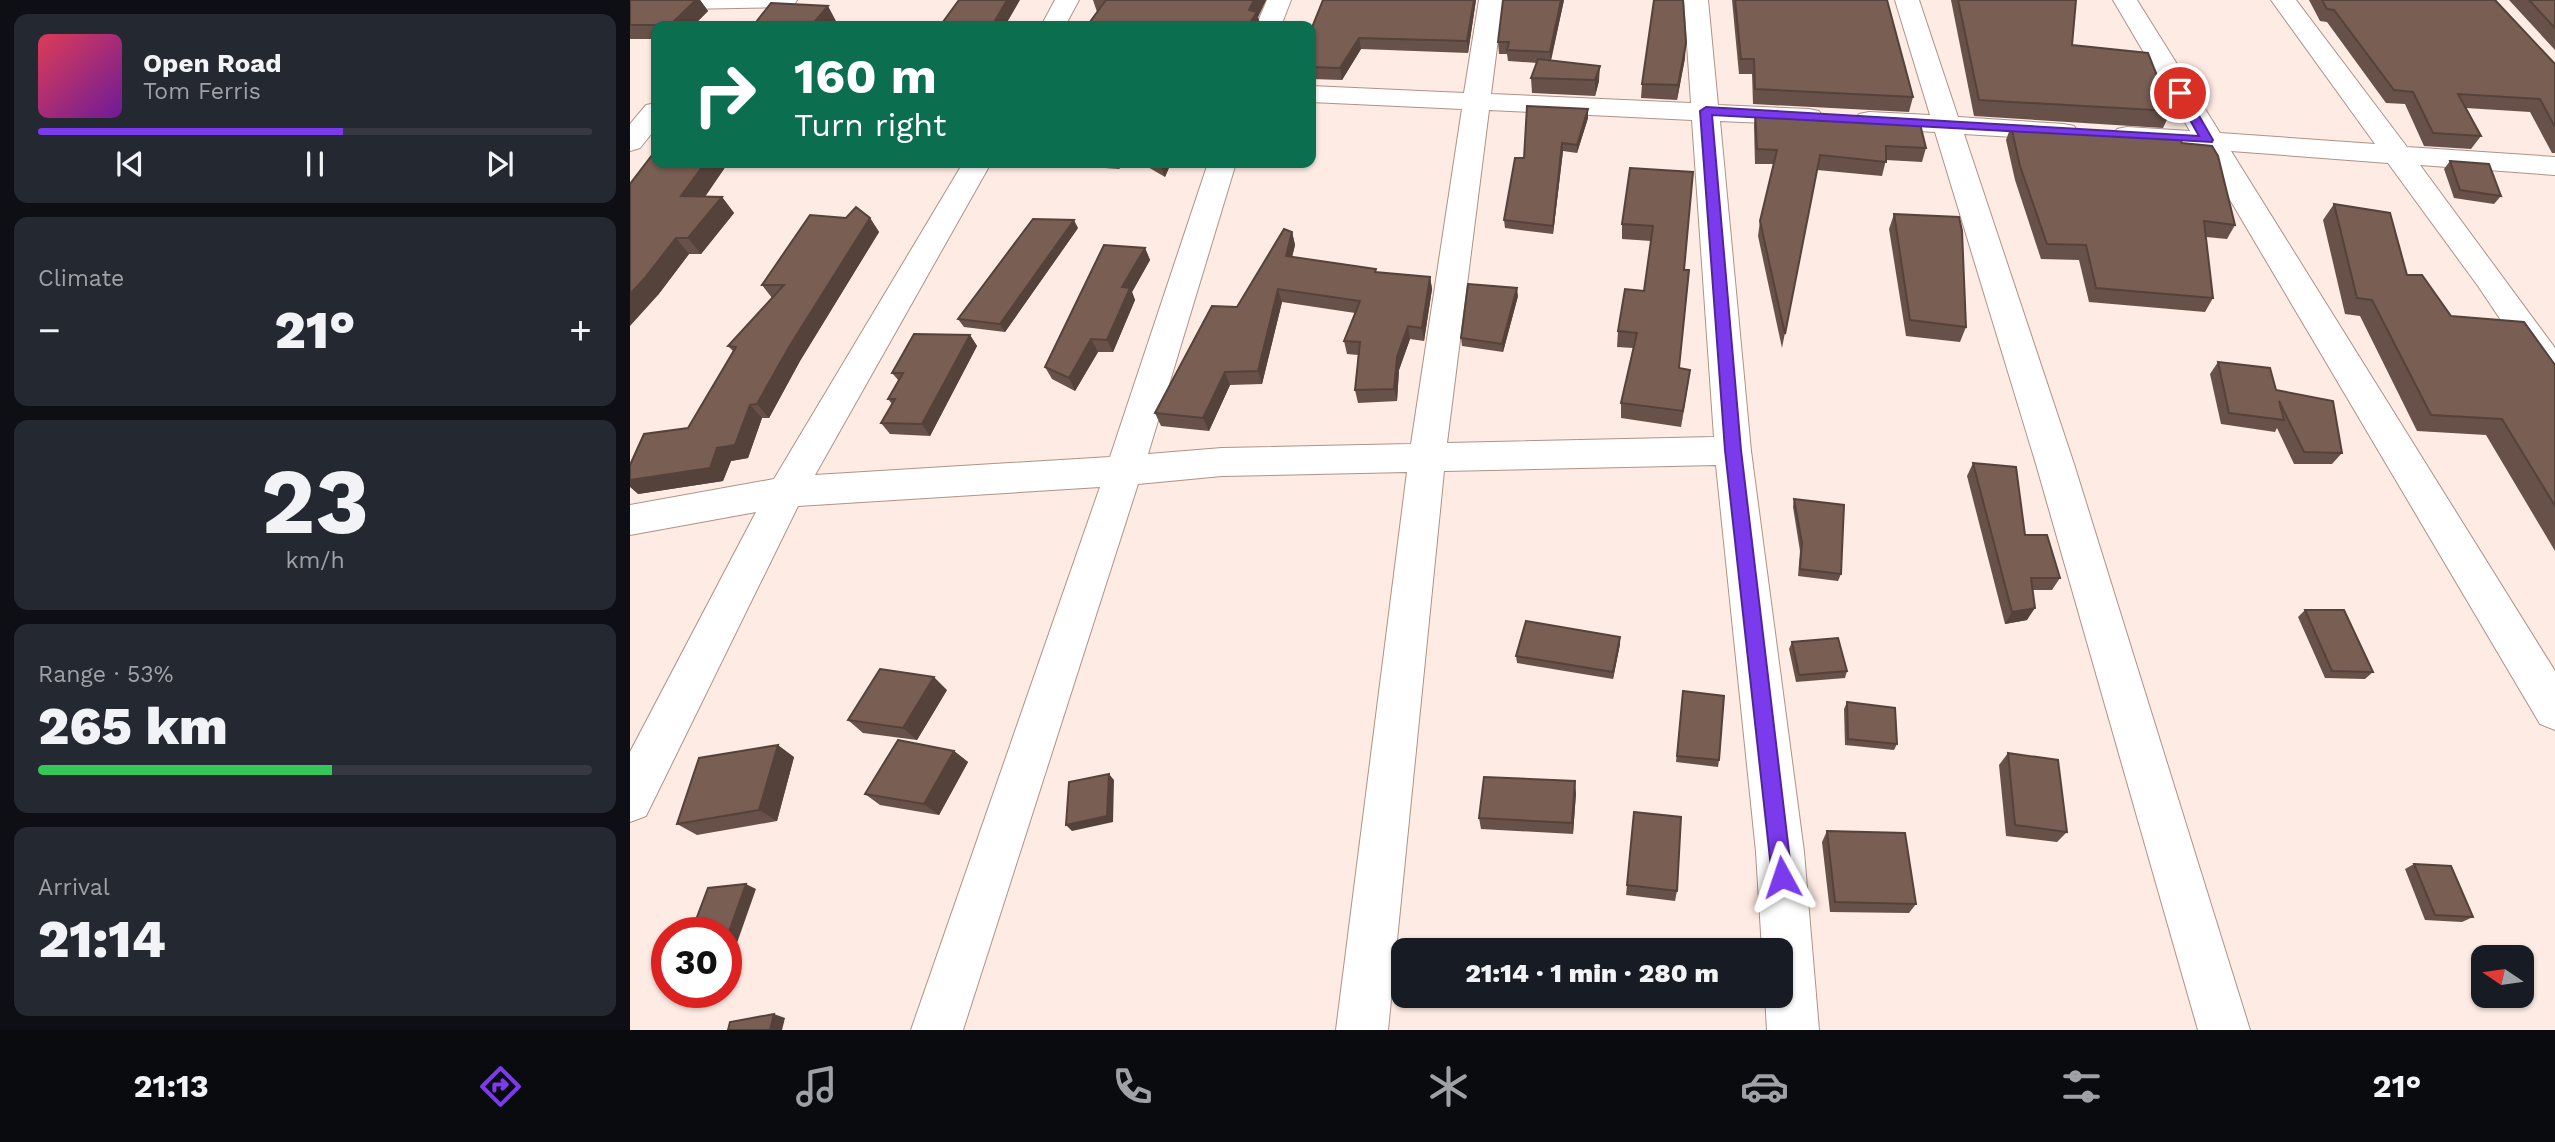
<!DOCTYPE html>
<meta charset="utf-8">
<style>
:root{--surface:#171b24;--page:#242831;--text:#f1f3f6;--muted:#9ea1a6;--line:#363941;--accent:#7c3aed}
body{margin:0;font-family:"Work Sans",sans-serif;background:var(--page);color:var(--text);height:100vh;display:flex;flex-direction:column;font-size:26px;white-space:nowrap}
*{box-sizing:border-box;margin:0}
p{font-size:23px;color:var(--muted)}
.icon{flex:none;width:38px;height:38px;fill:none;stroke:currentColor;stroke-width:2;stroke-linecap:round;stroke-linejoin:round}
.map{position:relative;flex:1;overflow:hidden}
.panel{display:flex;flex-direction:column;gap:14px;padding:14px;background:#0d0f14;width:630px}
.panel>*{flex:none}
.guide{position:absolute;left:21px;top:21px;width:665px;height:147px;border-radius:14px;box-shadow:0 2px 5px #0004;background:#0b6e4f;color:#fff;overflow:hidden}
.needle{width:46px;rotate:283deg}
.tools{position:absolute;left:1841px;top:945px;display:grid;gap:14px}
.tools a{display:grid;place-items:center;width:63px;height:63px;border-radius:14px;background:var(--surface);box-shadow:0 2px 5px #0004;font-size:35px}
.speed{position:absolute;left:21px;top:917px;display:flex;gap:14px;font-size:35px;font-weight:700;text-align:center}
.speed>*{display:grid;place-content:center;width:91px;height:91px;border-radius:50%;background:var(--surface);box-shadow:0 2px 5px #0004;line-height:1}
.speed .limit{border:10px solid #d22;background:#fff;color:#111}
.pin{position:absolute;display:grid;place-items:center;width:60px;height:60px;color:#fff;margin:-30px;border:4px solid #fff;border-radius:50%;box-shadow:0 2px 7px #0007}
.me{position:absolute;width:77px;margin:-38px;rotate:355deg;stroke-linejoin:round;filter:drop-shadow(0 0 5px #0008)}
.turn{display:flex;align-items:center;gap:24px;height:147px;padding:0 28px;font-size:32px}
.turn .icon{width:91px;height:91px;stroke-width:2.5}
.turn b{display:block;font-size:49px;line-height:60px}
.big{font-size:52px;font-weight:800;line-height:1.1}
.panel .widget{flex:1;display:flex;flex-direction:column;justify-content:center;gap:10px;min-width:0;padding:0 24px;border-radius:14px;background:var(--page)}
.panel .dial{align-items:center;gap:0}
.dial b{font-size:91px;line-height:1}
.song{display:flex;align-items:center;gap:21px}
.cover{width:84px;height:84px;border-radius:10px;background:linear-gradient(135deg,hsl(350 70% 55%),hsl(280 70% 35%))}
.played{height:7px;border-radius:4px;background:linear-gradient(90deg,var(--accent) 55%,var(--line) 55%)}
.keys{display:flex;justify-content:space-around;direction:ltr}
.heat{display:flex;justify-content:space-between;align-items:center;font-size:38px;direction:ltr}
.charge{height:10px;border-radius:5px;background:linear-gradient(90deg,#34c759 53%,var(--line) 0)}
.trip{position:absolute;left:761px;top:938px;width:402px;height:70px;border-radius:14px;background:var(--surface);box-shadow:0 2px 5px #0004;font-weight:800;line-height:70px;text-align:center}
.tab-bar{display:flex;height:112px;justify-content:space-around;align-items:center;background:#090b0e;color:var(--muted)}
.tab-bar .icon{width:49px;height:49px}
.tab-bar .active{color:var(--accent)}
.tab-bar b{font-size:32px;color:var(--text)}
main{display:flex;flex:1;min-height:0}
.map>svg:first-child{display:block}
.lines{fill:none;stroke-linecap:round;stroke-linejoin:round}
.street-casing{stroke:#af9287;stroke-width:2}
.street{fill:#fff;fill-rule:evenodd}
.wall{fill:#685148}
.shaded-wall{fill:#55423b}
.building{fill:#795e54;stroke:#55423b;stroke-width:2}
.route{fill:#7c3aed;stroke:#51269a;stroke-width:2}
</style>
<main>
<section class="panel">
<div class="widget">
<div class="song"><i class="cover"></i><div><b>Open Road</b><p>Tom Ferris</p></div></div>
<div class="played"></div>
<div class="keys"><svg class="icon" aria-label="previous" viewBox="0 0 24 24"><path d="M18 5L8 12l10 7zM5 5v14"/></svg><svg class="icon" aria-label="pause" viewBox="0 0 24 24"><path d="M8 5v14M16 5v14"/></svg><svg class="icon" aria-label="next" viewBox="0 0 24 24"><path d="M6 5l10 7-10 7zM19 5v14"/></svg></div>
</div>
<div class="widget"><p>Climate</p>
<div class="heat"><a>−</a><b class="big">21°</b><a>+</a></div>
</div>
<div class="widget dial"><b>23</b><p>km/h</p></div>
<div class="widget"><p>Range · 53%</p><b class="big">265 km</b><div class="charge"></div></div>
<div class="widget"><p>Arrival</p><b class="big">21:14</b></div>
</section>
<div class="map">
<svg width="1925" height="1030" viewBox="0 0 1925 1030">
<rect width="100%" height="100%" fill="#feebe4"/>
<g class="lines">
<defs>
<path id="street" d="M0 0H167L164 5 155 7 0 10Z
M425 0H449L435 26H411Z
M637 0H661L651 26H626Z
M849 0H873L861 94 1061 103 1054 0H1078L1088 105 1179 109 1189 111 1193 117 1189 123 1179 125 1090 121 1121 451 1174 852 1189 1030H1137L1135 996H1152V950H1132L1126 852 1086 465 814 471 758 1030H706L777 472 592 476 508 484 333 1030H281L470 487 168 506 16 816 0 822V752L126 512 0 535V505L144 479 333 163H361L185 475 480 457 578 163H606L518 454 592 448 781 444 832 109 681 102V86L834 93ZM859 110 1062 120 1084 437 817 443Z
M1265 0H1289L1328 117 1434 124 1444 126 1448 132 1444 138 1434 140 1334 134 1444 464 1620 1030H1568L1406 464 1305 132 1239 128 1229 126 1225 120 1229 114 1239 112 1300 115Z
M1483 0H1507L1590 133 1745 144 1641 0H1666L1777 147 1925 157V175L1790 165 1925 348V386L1913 383 1848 286 1758 163 1601 151 1925 671V730L1910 724 1570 149 1497 143 1487 141 1483 135 1487 129 1497 127 1560 131Z
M26 103V128L10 148 0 151V124L16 105Z"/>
</defs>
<use href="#street" class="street-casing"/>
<use href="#street" class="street"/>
</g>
<path class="wall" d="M0 0H70L78 11 63 26H26V39H0Z
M463 0H636L628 17 467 12Z
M846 0 838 53 731 49 712 80 681 79V30Z
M934 0 921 61 969 81 965 96 902 93 901 78 907 63 878 61 877 54H869L868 42Z
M1102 0H1257L1283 97 1279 112 1123 104 1122 74H1109Z
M1321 0H1446L1442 45 1541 111 1533 128 1344 116Z
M1679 0H1865L1925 64V153H1922L1900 112 1836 108 1851 136 1841 149 1794 146 1775 104 1756 103 1697 22 1690 21Z
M1879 0H1925V50Z
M1055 58 1047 100 1011 98 1012 84Z
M1125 111 1296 148 1292 162 1256 160 1252 176 1187 170 1152 348 1128 236 1130 221 1144 164H1125L1124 126Z
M958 118 947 153 933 151 923 234 875 228 874 220 894 158Z
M1381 126 1552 143 1605 225 1597 239 1576 237 1583 298 1575 312 1459 302 1449 260 1411 259 1385 180 1376 140Z
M1820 161 1871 196 1864 204 1824 198 1814 169Z
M26 163H98L75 197H92L104 213 71 254H59L28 295Z
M405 163H494L489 169Z
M511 163H541L535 177Z
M1000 168 1054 270 1049 368 1060 370 1051 427 991 418V403L1003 348 987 347 988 331 1014 291 1021 241 992 239V224Z
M1704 204 1777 275 1821 316 1925 365V551L1856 435 1787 431 1730 316 1715 314 1693 220Z
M1264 214 1336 327 1330 342 1276 336 1259 229Z
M216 218H240L249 232 170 361 139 418H132L118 458 101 461 93 481 8 494 58 428 103 351 98 346 142 298 132 285Z
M448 228 375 332 334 327 328 319Z
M662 232 665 245 662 257 746 269V272L800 277 802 289 794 341 780 339 769 370 767 401 728 403 725 390 728 355 717 354 714 341 725 313 652 302 632 384 600 385 579 431 531 426 525 413 607 307Z
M515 248 520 260 502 292 505 300 483 352H468L445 391 422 379 415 367Z
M888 296 873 352 832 346 831 338Z
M340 335 347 346 300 436 260 434 251 423 262 404 258 399 269 381 262 373Z
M1588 362 1646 390 1712 453 1702 464H1664L1647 428 1645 432 1591 424 1580 374Z
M1343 463 1395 535 1430 578 1422 590H1402L1397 620 1375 624 1337 476Z
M1164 499 1211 574 1208 581 1168 576 1170 551 1163 507Z
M1675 610 1743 672 1735 679 1695 678 1668 617Z
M990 637V644L983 679 887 663 886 656Z
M1162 642 1217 671 1215 678 1166 682 1159 649Z
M317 690 287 740 233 733 218 720Z
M1053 691 1089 760 1088 767 1046 762Z
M1217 702 1267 744 1264 750 1215 745 1214 709Z
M324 751 338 762 309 815 250 805 235 794Z
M1378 753 1437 832 1427 842 1376 836 1369 765Z
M164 757 147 821 67 835 47 824Z
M946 793 943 834 851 829 849 818Z
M1004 812 1047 891 1045 901 996 895Z
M1197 831 1286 904 1279 913 1200 912 1192 842Z
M1784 864 1843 917 1832 922 1795 920 1775 869Z"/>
<path class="shaded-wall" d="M66 0H70L78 11 63 26H46L43 22Z
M377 0H390L375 26H362Z
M624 0H636L628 17 631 26H618L619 10Z
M844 0H846L838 53 837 41Z
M931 0H934L920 63V52Z
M198 6 206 21 202 26H181Z
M729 38 731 49 712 80 710 68Z
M1056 43 1055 58 1047 100 1048 85Z
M970 66 969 81 965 96V80Z
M958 109V118L947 153V145Z
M932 143 933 151 923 234V226Z
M75 163H98L64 212 51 196Z
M486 163H494L489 169Z
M530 163H541L535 177Z
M92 197 104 213 71 254 58 238Z
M240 218 249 232 170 361 139 418 127 404 159 347Z
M444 220 448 228 375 332 370 324Z
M662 232 665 245 659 269 656 256Z
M46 238 59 254 28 295 0 326V294Z
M515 248 520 260 502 292 505 300 483 352 477 340 492 287Z
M800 277 802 289 794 341 792 328Z
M887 288 888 296 873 352 872 344Z
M648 289 652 302 632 384 628 371Z
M778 326 780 339 769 370 767 401 764 389 767 357Z
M340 335 347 346 300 436 292 424Z
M461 339 468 352 445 391 439 378Z
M1060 370 1058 385 1051 427 1053 411Z
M595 372 600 385 579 431 573 418Z
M120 405 132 418 118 458 101 461 93 481 8 494 0 487V480L87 448Z
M1405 608 1397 620 1375 624 1382 612Z
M990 637V644L983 679V672Z
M304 677 317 690 287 740 273 728Z
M148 745 164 757 147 821 129 810Z
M324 751 338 762 309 815 294 804Z
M479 774 484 780 483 822 442 831 436 825Z
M945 781 946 793 943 834 942 823Z
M116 884 126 889 101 960 96 958V940Z
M144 1014 155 1018 152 1030H140Z"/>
<path class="building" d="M0 0H66L43 22H34L31 25H0Z
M329 0H377L362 26H310Z
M476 0H624L619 10 627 12 618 26H457Z
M693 0H844L837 41 729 38 710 68 681 67V30Z
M873 0H931L920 52 877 50 879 42H868Z
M1024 0H1053L1056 43 1048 85 1012 84Z
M1105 0H1257L1283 97 1125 89 1124 59H1111Z
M1328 0H1446L1442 45 1518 53 1541 111 1349 100Z
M1692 0H1865L1925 64V127L1910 99 1828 94 1851 136 1803 133 1783 92 1764 90 1704 10 1697 9Z
M1899 0H1925V28Z
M141 3 198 6 181 26H123Z
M908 59 970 66 965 80 901 78Z
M897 106 958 109 947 145 932 143 923 226 874 220 885 158H894Z
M1125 111 1289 120 1296 148 1256 146V162L1190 155 1155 334 1130 221 1147 150 1127 149Z
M1381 126 1549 136 1552 143 1582 146 1588 156 1605 225 1574 221 1583 298 1466 288 1456 245 1417 244 1390 166Z
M26 150V163H75L51 196 92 197 58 238H46L14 279 0 294V184Z
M1820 161 1859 164 1871 196 1830 190Z
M1000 168 1063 172 1054 270H1059L1049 368 1060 370 1053 411 991 403 1007 333 988 331 995 289 1014 291 1023 226 992 224Z
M1704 204 1760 213 1777 275H1792L1821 316 1894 322 1925 365V506L1872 419 1801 415 1742 300 1727 298Z
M226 207 240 218 159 347 127 404 120 405 105 445 87 448 80 468 0 480V465L14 434 58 428 106 347 98 346 154 285H132L180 215 216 218Z
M1264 214 1329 217 1332 231 1336 327 1280 320Z
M403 219 444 220 370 324 328 319Z
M654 229 662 232 656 256 746 269 745 272 800 277 792 328 778 326 767 357 764 389 725 390 730 342 714 341 730 301 648 289 628 371 595 372 573 418 525 413 582 306 607 307Z
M474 245 515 248 492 287 500 288 477 340 461 339 439 378 415 367Z
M838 284 887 288 872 344 831 338Z
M284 334 340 335 292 424 251 423 265 399H258L273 373H262Z
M1588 362 1640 368 1646 390 1703 401 1712 453 1674 452 1649 401 1654 420 1599 413Z
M1343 463 1386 467 1395 535H1417L1430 578H1401L1405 608 1382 612Z
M1164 499 1214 505 1211 574 1170 569 1172 543Z
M1675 610H1714L1743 672 1702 671Z
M896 621 990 637 983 672 886 656Z
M1208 638 1217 671 1169 675 1162 642Z
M250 669 304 677 273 728 218 720Z
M1053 691 1094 696 1089 760 1047 756Z
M1217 702 1265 708 1267 744 1218 739Z
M268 740 324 751 294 804 235 794Z
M148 745 129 810 47 824 69 758Z
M1378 753 1428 760 1437 832 1385 825Z
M479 774 477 816 436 825 439 782Z
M854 777 945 781 942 823 849 818Z
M1004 812 1051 817 1047 891 997 885Z
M1197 831 1275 833 1286 904 1205 902Z
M1784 864 1821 866 1843 917 1805 915Z
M116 884 96 940V933H61L78 888Z
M144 1014 140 1030H98L100 1022Z"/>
<path class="route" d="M1550 90 1556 93 1583 140 1582 142 1082 115 1111 450 1162 877 1159 884 1152 887 1145 884 1142 877 1095 450 1070 111 1076 107 1569 136 1545 93Z"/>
</svg>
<div class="tools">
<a><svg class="needle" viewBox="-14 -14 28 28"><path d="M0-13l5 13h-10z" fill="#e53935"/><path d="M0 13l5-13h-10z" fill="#9ea1a6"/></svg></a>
</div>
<div class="speed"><div class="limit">30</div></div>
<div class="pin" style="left:1550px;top:93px;background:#d93025"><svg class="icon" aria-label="arrive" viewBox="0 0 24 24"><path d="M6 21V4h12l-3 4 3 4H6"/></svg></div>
<svg class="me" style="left:1152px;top:877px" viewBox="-20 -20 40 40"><path d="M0-17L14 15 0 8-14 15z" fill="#7c3aed" stroke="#fff" stroke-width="4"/></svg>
<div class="trip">21:14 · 1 min · 280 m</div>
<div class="guide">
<div class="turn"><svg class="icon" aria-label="right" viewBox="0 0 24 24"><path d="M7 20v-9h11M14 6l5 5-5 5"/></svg><div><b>160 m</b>Turn right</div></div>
</div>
</div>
</main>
<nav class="tab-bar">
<b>21:13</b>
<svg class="icon active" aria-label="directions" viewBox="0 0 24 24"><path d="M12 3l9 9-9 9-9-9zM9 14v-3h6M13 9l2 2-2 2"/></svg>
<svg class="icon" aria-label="music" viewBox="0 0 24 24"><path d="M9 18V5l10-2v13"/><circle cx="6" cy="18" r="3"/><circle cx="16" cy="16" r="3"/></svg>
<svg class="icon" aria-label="phone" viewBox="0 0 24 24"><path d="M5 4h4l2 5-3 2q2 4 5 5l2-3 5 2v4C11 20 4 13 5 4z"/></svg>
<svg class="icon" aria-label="climate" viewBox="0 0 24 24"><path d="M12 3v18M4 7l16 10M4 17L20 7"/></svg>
<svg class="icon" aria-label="car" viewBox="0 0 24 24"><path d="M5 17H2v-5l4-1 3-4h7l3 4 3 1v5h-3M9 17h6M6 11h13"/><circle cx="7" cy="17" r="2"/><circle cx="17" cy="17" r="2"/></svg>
<svg class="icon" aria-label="filters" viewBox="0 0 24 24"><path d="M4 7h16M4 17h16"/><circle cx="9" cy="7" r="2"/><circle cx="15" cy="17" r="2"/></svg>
<b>21°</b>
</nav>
